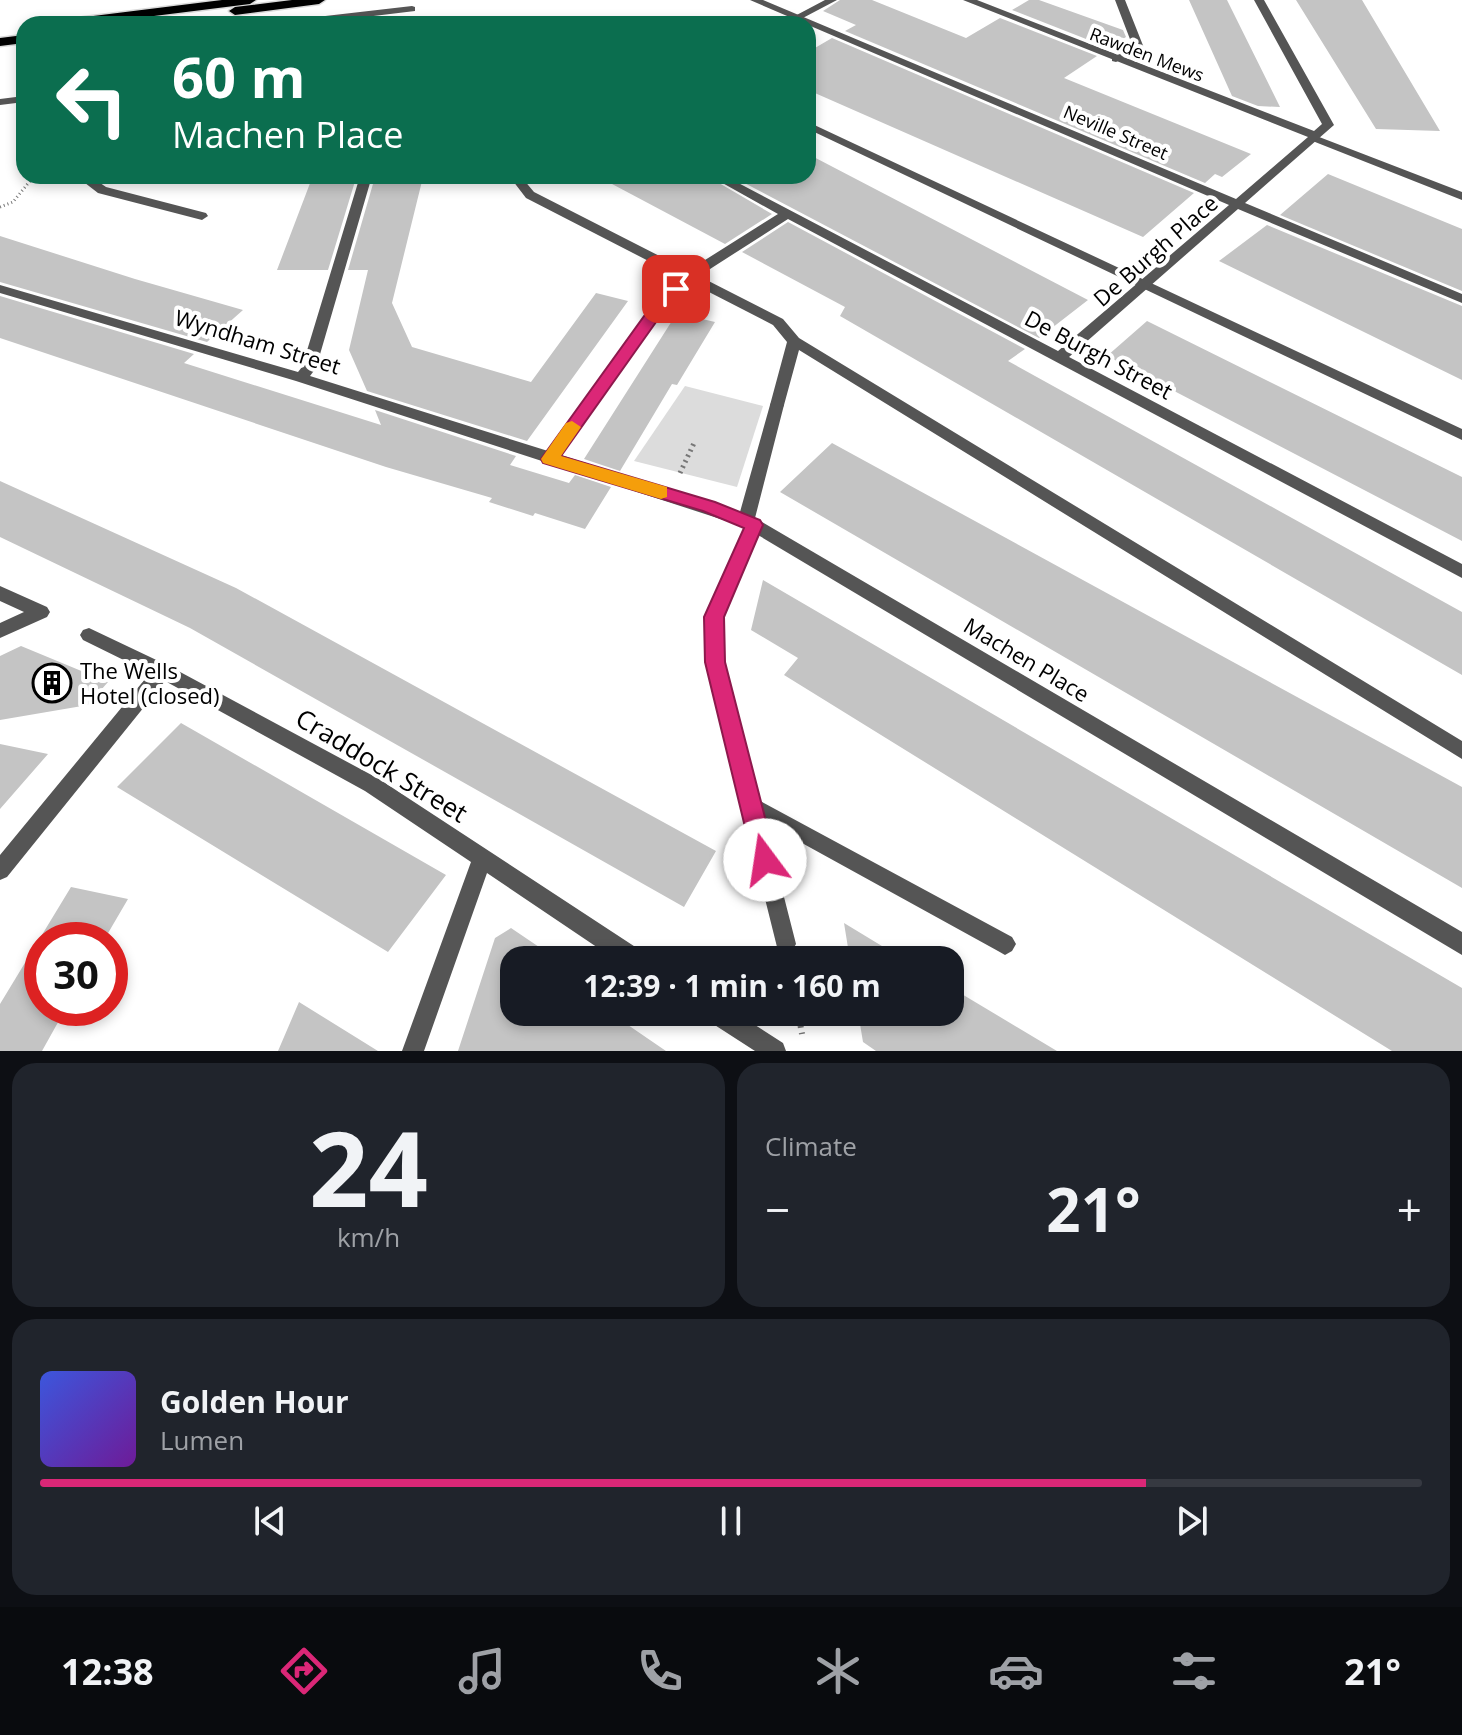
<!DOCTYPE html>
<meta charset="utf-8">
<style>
:root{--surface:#171b24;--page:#20242c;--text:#f1f3f6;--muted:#9ea1a6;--line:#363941;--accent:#db2777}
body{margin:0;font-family:"Open Sans",sans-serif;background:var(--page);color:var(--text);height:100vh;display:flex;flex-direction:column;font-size:30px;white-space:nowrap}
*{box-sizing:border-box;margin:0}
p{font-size:26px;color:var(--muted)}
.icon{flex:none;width:44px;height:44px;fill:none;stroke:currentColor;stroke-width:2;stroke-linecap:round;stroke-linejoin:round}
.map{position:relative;height:1051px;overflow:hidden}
.sheet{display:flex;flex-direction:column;gap:12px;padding:12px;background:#0d0f14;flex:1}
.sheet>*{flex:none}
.banner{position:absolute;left:16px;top:16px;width:800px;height:168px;border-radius:24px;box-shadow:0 4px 12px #0003;background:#0b6e4f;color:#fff;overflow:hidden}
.speed{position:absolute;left:24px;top:922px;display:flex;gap:16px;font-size:40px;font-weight:700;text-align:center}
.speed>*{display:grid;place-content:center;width:104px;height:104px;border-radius:50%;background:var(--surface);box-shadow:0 4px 12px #0003;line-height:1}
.speed .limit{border:12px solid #d22;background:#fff;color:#111}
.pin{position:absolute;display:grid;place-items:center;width:68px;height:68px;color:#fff;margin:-34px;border-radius:16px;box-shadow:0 4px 12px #0006}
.me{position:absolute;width:88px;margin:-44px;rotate:346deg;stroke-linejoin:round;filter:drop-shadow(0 0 6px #0008)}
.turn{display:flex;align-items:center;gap:28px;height:168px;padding:0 24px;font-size:36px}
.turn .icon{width:104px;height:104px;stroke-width:2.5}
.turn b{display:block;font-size:56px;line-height:68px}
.big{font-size:60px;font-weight:700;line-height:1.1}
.sheet .widget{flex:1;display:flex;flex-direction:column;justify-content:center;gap:12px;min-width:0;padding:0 28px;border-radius:24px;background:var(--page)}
.sheet .dial{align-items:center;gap:0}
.dial b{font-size:104px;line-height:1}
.song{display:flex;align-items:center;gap:24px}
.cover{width:96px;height:96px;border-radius:12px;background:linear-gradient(135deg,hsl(230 70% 55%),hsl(280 70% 35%))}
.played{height:8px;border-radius:4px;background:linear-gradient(90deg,var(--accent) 80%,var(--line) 80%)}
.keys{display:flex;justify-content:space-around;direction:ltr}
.heat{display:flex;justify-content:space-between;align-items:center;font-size:44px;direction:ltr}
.sheet .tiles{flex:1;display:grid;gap:12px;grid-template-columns:1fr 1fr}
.widget:last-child{grid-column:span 2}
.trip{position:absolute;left:500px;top:946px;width:464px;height:80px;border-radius:24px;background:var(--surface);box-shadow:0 4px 12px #0003;font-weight:700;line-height:80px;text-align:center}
.dock{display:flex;height:128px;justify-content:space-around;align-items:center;background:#090b0e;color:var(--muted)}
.dock .icon{width:56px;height:56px}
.dock .active{color:var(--accent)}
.dock b{font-size:36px;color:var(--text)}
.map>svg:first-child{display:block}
.green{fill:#dcdcdc}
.building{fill:#c4c4c4}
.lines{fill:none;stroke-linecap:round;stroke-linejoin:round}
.primary-casing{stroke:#dbdbdb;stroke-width:3}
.path-far2{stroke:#777;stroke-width:3;stroke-dasharray:1 3;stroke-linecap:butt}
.path-far1{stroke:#777;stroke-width:5;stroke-dasharray:2 4;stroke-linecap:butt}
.path{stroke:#777;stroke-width:6;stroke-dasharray:2 5;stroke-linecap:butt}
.lane{fill:#555;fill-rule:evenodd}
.street{fill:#555;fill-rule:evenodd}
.primary{fill:#000;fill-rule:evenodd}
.route{fill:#db2777;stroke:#8e194d;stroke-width:2}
.slow{fill:#f59e0b}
.labels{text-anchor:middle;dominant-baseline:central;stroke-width:8;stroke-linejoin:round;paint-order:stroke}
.far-street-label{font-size:18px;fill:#000;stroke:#fff}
.street-label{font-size:22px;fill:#000;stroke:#fff}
.poi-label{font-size:22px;fill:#000;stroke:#fff;text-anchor:start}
.near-street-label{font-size:26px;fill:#000;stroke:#fff}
</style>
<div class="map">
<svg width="1462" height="1051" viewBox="0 0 1462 1051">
<rect width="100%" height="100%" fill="#fff"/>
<path class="green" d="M685 386 763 406 737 487 634 461Z"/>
<path class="building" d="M840 0H872L966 38 1000 18 1097 56 1064 78 1251 154 1222 177 1215 174 1205 183 845 31 856 25 823 11Z
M1029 0H1039L1123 30 1126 37 1109 48 1012 10Z
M1189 0H1227L1280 107 1258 106 1232 96Z
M1296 0H1362L1440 131 1376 129Z
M832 38 1194 193 1143 237 808 90V52Z
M808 154 1088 300 1039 338 731 176H808Z
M1328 174 1462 229V291L1280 215Z
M597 176H707L772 214 725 244Z
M375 177H423L392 303 412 347 531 382 596 293 628 301 527 441 367 391 349 350 368 270H348Z
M312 178H356L328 270H277Z
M788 222 1025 349 1008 361 1462 612V675L840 316 845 307 742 252Z
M1267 225 1462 306V380L1219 261Z
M0 236 135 279 243 310 207 342 0 282Z
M0 296 194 354 184 363 381 425 375 410 516 456 510 465 569 483 575 475 611 487 585 529 535 513 533 516 489 502 492 498 386 467 0 338Z
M677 313 715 322 677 385 672 384 620 471 584 459Z
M1147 321 1462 477V541L1107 356Z
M832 443 1462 787V888L780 492Z
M0 481 236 588 716 851 684 907 190 628 0 537Z
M763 580 1462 988V1051H1392L784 675 798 658 751 630Z
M21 646 108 682 88 705 0 720V656Z
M181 723 446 875 388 952 117 787Z
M0 744 48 754 0 809Z
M71 887 128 899 104 940H42V1008H66L42 1051H0V1004Z
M844 923 905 960H850Z
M511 928 542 949 538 960H514V1012H609L666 1051H458L495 938Z
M950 987 1057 1051H876L863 1042 858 1012H950Z
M299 1002 378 1051H278Z"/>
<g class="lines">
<defs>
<path id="primary" d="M222 0H256L250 4 90 24H55L61 20Z
M292 0H325L319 4 235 15 229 11 235 7Z
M24 35V43L0 46V38Z"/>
</defs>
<use href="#primary" class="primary-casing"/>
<path class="path-far2" d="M0 207 13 202 34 176"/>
<path class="path-far1" d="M680 473 695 441"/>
<path class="path" d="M798 1012 802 1034"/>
<path class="lane" d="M825 0H837L799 20 791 18Z
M1115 0H1125L1144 48 1116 62 1112 61V57L1133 47Z
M808 122 1462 429V440L808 129Z
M1314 135 1462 192V200L1310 140 1308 138Z
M519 177 523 179 534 192 783 319 799 338 1462 741V759L799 350 784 405 782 409H772L770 405 787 342 773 325 526 198 513 181Z
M751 796 1012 937 1016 944 1012 951 1005 955 998 951 744 811 741 805 744 799Z"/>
<path class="street" d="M750 0H763L1236 199 1308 137 963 0H977L1314 131 1322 124 1254 0H1264L1334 125 1245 203 1462 294V303L1238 209 1069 357 1462 564V578L788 219 696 278 666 307 561 455 740 512 770 405 772 401H782L784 405 755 518 1462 932V955L758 535 723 617 724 662 796 944 792 951 785 955 778 951 706 662 705 617 745 527 296 381 0 293V285L298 372 302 367 360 176H372L316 368 310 376 548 451 656 301 686 272 778 214 710 176H725L1058 351 1229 205Z
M412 6 415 7V11L307 24H277L282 21Z
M24 96V102L0 105V99Z
M76 176H90L106 187 206 213 208 216 202 220 98 193Z
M501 176H534L519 185Z
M0 586 47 607 50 612 47 617 0 638V623L24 612 0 601Z
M89 628 169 666 379 779 643 952 646 960H616L487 873 424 1051H402L471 862 365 791 165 681 7 877 0 880V855L150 673 83 640 80 635 83 630Z
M704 1012H735L783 1043 786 1051H755L707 1020Z"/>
<use href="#primary" class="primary"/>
</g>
<path class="route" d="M671 286 683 289 666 308 561 456 715 502 760 520 763 525 724 617 725 662 776 860 773 868 765 871 757 868 753 860 705 662 704 617 744 528 703 511 543 463 541 459 655 301Z"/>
<path class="slow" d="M572 421 581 427 561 456 667 487V497L661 499 543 463 541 459 566 423Z"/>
<defs>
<symbol id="building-ring" viewBox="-11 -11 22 22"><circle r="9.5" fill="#fff" stroke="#000" stroke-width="1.5"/><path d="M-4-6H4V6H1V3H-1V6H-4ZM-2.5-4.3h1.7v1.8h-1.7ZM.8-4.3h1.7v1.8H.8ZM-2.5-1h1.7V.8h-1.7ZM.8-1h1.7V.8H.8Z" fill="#000"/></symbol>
</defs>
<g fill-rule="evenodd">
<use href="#building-ring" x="30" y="661" width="44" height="44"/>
</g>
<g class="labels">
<g class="far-street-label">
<text transform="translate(1147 54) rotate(21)">Rawden Mews</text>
<text transform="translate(1116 132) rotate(23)">Neville Street</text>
</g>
<g class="street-label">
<text transform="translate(1155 250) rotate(-41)">De Burgh Place</text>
<text transform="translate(258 341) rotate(17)">Wyndham Street</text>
<text transform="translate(1099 354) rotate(28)">De Burgh Street</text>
<text transform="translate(1027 659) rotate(31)">Machen Place</text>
</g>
<g class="poi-label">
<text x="80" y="670">The Wells<tspan x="80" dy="25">Hotel (closed)</tspan></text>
</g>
<g class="near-street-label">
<text transform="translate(382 765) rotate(31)">Craddock Street</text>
</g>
</g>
</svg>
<div class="speed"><div class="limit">30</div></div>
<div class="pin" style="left:676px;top:289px;background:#d93025"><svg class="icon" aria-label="arrive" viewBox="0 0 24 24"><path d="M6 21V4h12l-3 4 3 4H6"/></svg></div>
<svg class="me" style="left:765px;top:860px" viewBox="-20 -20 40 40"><circle r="19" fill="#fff"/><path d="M0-13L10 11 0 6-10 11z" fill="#db2777"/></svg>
<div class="trip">12:39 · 1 min · 160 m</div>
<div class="banner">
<div class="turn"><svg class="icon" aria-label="left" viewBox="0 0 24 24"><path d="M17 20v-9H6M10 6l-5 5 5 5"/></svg><div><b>60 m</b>Machen Place</div></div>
</div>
</div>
<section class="sheet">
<div class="tiles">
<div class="widget dial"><b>24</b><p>km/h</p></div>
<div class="widget"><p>Climate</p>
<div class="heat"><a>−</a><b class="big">21°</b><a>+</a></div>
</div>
<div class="widget">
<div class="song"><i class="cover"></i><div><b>Golden Hour</b><p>Lumen</p></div></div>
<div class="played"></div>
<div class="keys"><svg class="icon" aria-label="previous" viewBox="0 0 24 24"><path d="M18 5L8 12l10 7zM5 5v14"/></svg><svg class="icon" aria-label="pause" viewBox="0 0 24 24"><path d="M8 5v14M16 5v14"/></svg><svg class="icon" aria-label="next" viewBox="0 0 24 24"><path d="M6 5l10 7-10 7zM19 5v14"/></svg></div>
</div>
</div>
</section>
<nav class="dock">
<b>12:38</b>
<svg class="icon active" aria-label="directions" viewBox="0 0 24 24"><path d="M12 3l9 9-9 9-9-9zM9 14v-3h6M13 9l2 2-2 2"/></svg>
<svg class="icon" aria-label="music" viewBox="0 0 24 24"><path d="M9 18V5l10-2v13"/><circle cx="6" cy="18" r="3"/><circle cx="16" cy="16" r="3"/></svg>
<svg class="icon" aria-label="phone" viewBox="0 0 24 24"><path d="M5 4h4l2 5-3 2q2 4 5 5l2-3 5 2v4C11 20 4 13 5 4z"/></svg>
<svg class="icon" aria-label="climate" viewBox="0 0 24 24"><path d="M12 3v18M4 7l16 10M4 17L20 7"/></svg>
<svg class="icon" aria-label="car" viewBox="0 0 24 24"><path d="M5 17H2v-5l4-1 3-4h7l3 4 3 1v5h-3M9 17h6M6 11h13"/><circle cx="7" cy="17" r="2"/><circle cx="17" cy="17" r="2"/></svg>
<svg class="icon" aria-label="filters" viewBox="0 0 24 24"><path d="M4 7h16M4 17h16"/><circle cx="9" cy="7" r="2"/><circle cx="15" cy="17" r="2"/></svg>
<b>21°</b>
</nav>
